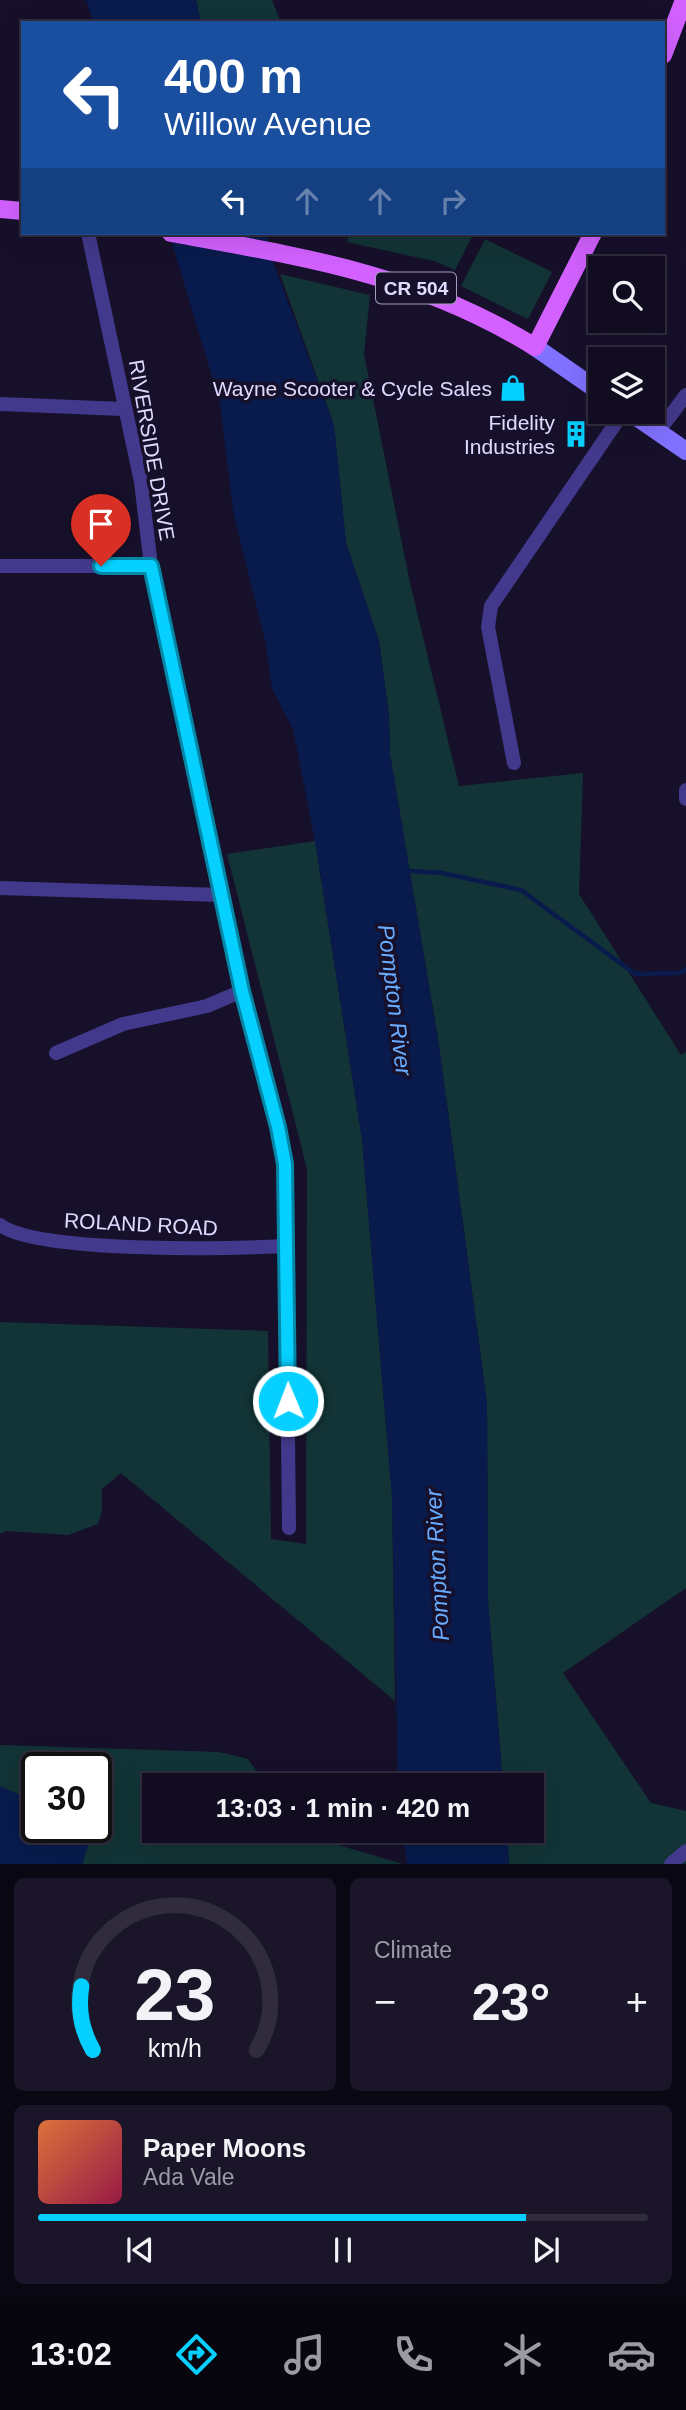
<!DOCTYPE html>
<meta charset="utf-8">
<style>
:root{--surface:#110c20;--page:#1a1529;--text:#f1f3f6;--muted:#9c9ba5;--line:#302c3e;--accent:#06d0ff}
body{margin:0;font-family:Arial,sans-serif;background:var(--page);color:var(--text);height:100vh;display:flex;flex-direction:column;font-size:26px;white-space:nowrap}
*{box-sizing:border-box;margin:0}
p{font-size:23px;color:var(--muted)}
.icon{flex:none;width:38px;height:38px;fill:none;stroke:currentColor;stroke-width:2;stroke-linecap:round;stroke-linejoin:round}
.map{position:relative;height:1864px;overflow:hidden}
.details{display:flex;flex-direction:column;gap:14px;padding:14px;background:#090712;flex:1}
.details>*{flex:none}
.banner{position:absolute;left:21px;top:21px;width:644px;height:214px;border-radius:0px;box-shadow:0 7px 28px #0002,0 0 0 2px var(--line);background:#1a4fa0;color:#fff;overflow:hidden}
.buttons{position:absolute;left:588px;top:256px;display:grid;gap:14px}
.buttons a{display:grid;place-items:center;width:77px;height:77px;border-radius:0px;background:var(--surface);box-shadow:0 7px 28px #0002,0 0 0 2px var(--line);font-size:35px}
.speed{position:absolute;left:21px;top:1752px;display:flex;gap:14px;font-size:35px;font-weight:700;text-align:center}
.speed>*{display:grid;place-content:center;width:91px;height:91px;border-radius:50%;background:var(--surface);box-shadow:0 7px 28px #0002,0 0 0 2px var(--line);line-height:1}
.speed .limit{border:4px solid #111;border-radius:10px;background:#fff;color:#111}
.pin{position:absolute;display:grid;place-items:center;width:60px;height:60px;color:#fff;margin:-72px -30px;border-radius:50% 50% 50% 0;rotate:-45deg;box-shadow:0 0 7px #0007}
.pin .icon{rotate:45deg}
.me{position:absolute;width:77px;margin:-38px;rotate:359deg;stroke-linejoin:round;filter:drop-shadow(0 0 5px #0008)}
.turn{display:flex;align-items:center;gap:24px;height:147px;padding:0 28px;font-size:32px}
.turn .icon{width:91px;height:91px;stroke-width:2.5}
.turn b{display:block;font-size:49px;line-height:60px}
.lanes{display:flex;align-items:center;height:66px;padding:0 28px;background:#0003;justify-content:center;gap:35px;direction:ltr}
.lanes .off{opacity:.35}
.big{font-size:52px;font-weight:800;line-height:1.1}
.details .card{flex:1;display:flex;flex-direction:column;justify-content:center;gap:10px;min-width:0;padding:0 24px;border-radius:10px;background:var(--page)}
.details .dial{align-items:center;gap:0}
.dial svg{height:182px;overflow:visible;fill:none;stroke:var(--line);stroke-width:7;stroke-linecap:round;text-anchor:middle}
.dial text{fill:var(--text);stroke:none}
.song{display:flex;align-items:center;gap:21px}
.cover{width:84px;height:84px;border-radius:10px;background:linear-gradient(135deg,hsl(20 70% 55%),hsl(340 70% 35%))}
.played{height:7px;border-radius:4px;background:linear-gradient(90deg,var(--accent) 80%,var(--line) 80%)}
.keys{display:flex;justify-content:space-around;direction:ltr}
.heat{display:flex;justify-content:space-between;align-items:center;font-size:38px;direction:ltr}
.details .tiles{flex:1;display:grid;gap:14px;grid-template-columns:1fr 1fr}
.card:last-child{grid-column:span 2}
.trip{position:absolute;left:142px;top:1773px;width:402px;height:70px;border-radius:0px;background:var(--surface);box-shadow:0 7px 28px #0002,0 0 0 2px var(--line);font-weight:800;line-height:70px;text-align:center}
.menu{display:flex;height:112px;justify-content:space-around;align-items:center;background:#07050d;color:var(--muted)}
.menu .icon{width:49px;height:49px}
.menu .selected{color:var(--accent)}
.menu b{font-size:32px;color:var(--text)}
.map>svg:first-child{display:block}
.green{fill:#123436;fill-rule:evenodd}
.water{fill:#081b4c}
.lines{fill:none;stroke-linecap:round;stroke-linejoin:round}
.stream{stroke:#081b4c;stroke-width:4.5}
.street{stroke:#43398c;stroke-width:14}
.secondary{stroke:#8171ff;stroke-width:18}
.primary{stroke:#d261ff;stroke-width:18}
.route-casing{stroke:#0487a6;stroke-width:18}
.route{stroke:#06d0ff;stroke-width:12}
.labels{text-anchor:middle;dominant-baseline:central;stroke-width:7;stroke-linejoin:round;paint-order:stroke}
.shield{fill:#17102b;stroke:#a49dbf;stroke-width:2}
.shield-label{font-size:19px;font-weight:bold;fill:#e1daff}
.poi-label{font-size:21px;fill:#e1daff;stroke:#17102b;text-anchor:end}
.street-label{font-size:21px;fill:#e1daff;stroke:#17102b}
.water-label{font-size:23px;font-style:italic;fill:#68acff;stroke:#17102b}
</style>
<div class="map">
<svg width="686" height="1864" viewBox="0 0 686 1864">
<rect width="100%" height="100%" fill="#17102b"/>
<path class="green" d="M196 0H272L281 23H201Z
M349 233H474L455 270 434 261 347 242Z
M485 239 552 272 528 319 461 286Z
M280 274 370 295 364 354 410 583 459 786 583 773 579 894 681 1055 686 1052V1588L563 1673 651 1803 686 1811V1864H509L507 1831 532 1830V1785H503L488 1600 487 1403 439 1045 390 754 389 715 379 641 346 543 334 425Z
M315 841 362 1139 392 1496 395 1701 121 1473 102 1489V1511L98 1524 68 1535 7 1531 0 1534V1322L268 1331 271 1539 306 1544 307 1169 227 854Z
M0 1745 219 1752 248 1759 266 1785H154V1830L310 1831 318 1839 403 1864H0ZM37 1768H96V1827H37Z"/>
<path class="water" d="M86 0H196L201 23H94Z
M169 233H267L272 259 334 425 346 543 379 641 389 715 390 754 439 1045 487 1403 488 1600 503 1785H398L392 1496 362 1139 315 841 293 729 272 688 266 645 233 511 220 403Z
M0 1786 22 1796 37 1827H96V1814L103 1815C99 1836 87 1839 83 1864H0Z
M403 1831H507L509 1864H407Z"/>
<g class="lines">
<path class="stream" d="M410 871 442 873 521 890 635 974 680 973 686 969"/>
<path class="street" d="M88 233 141 482 151 566 242 991 278 1127 285 1164 289 1528
M0 404 123 409
M658 432 686 395
M0 566H151
M514 763 488 627 491 606 624 411
M686 790V799
M0 888 221 895
M56 1053 123 1024 207 1006 242 991
M0 1225C37 1253 231 1249 284 1246
M671 1864 686 1851"/>
<path class="secondary" d="M535 347 600 392
M628 411 686 451"/>
<path class="primary" d="M663 55 684 0
M0 209 23 211
M171 233C304 257 417 274 535 347L593 233"/>
</g>
<g class="lines">
<defs>
<path id="route" d="M101 566H151L242 991 278 1127 285 1164 288 1401"/>
</defs>
<use href="#route" class="route-casing"/>
<use href="#route" class="route"/>
</g>
<defs>
<symbol id="shop-bare" viewBox="-9 -9 18 18"><path d="M-5-2.5h2.3a2.7 3.5 0 0 1 5.4 0H5L5.5 6h-11ZM-1.5-2.5h3a1.5 2.3 0 0 0-3 0Z" fill="#06d0ff" stroke="#17102b" stroke-width="2.5" paint-order="stroke"/></symbol>
<symbol id="building-bare" viewBox="-9 -9 18 18"><path d="M-4-6H4V6H1V3H-1V6H-4ZM-2.5-4.3h1.7v1.8h-1.7ZM.8-4.3h1.7v1.8H.8ZM-2.5-1h1.7V.8h-1.7ZM.8-1h1.7V.8H.8Z" fill="#06d0ff" stroke="#17102b" stroke-width="2.5" paint-order="stroke"/></symbol>
</defs>
<g fill-rule="evenodd">
<use href="#shop-bare" x="494" y="369" width="38" height="38"/>
<use href="#building-bare" x="557" y="415" width="38" height="38"/>
</g>
<g class="labels">
<rect class="shield" x="376" y="272.5" width="80" height="31" rx="5"/>
<g class="shield-label">
<text x="416" y="288">CR 504</text>
</g>
<g class="poi-label">
<text x="492" y="388">Wayne Scooter &amp; Cycle Sales</text>
<text x="555" y="422">Fidelity<tspan x="555" dy="24">Industries</tspan></text>
</g>
<g class="street-label">
<text transform="translate(152 450) rotate(80)">RIVERSIDE DRIVE</text>
<text transform="translate(141 1224) rotate(3)">ROLAND ROAD</text>
</g>
<g class="water-label">
<text transform="translate(395 1000) rotate(83)">Pompton River</text>
<text transform="translate(437 1565) rotate(-93)">Pompton River</text>
</g>
</g>
</svg>
<div class="buttons">
<a><svg class="icon" aria-label="search" viewBox="0 0 24 24"><circle cx="10" cy="10" r="6"/><path d="M15 15l6 6"/></svg></a>
<a><svg class="icon" aria-label="layers" viewBox="0 0 24 24"><path d="M12 4l9 5-9 5-9-5zM3 14l9 5 9-5"/></svg></a>
</div>
<div class="speed"><div class="limit">30</div></div>
<div class="pin" style="left:101px;top:566px;background:#d93025"><svg class="icon" aria-label="arrive" viewBox="0 0 24 24"><path d="M6 21V4h12l-3 4 3 4H6"/></svg></div>
<svg class="me" style="left:288px;top:1401px" viewBox="-20 -20 40 40"><circle r="17" fill="#06d0ff" stroke="#fff" stroke-width="3"/><path d="M0-11L8 9 0 5-8 9z" fill="#fff"/></svg>
<div class="trip">13:03 · 1 min · 420 m</div>
<div class="banner">
<div class="turn"><svg class="icon" aria-label="left" viewBox="0 0 24 24"><path d="M17 20v-9H6M10 6l-5 5 5 5"/></svg><div><b>400 m</b>Willow Avenue</div></div>
<div class="lanes"><svg class="icon" aria-label="left" viewBox="0 0 24 24"><path d="M17 20v-9H6M10 6l-5 5 5 5"/></svg><svg class="icon off" aria-label="ahead" viewBox="0 0 24 24"><path d="M12 20V5M6 11l6-6 6 6"/></svg><svg class="icon off" aria-label="ahead" viewBox="0 0 24 24"><path d="M12 20V5M6 11l6-6 6 6"/></svg><svg class="icon off" aria-label="right" viewBox="0 0 24 24"><path d="M7 20v-9h11M14 6l5 5-5 5"/></svg></div>
</div>
</div>
<section class="details">
<div class="tiles">
<div class="card dial"><svg viewBox="0 0 100 80">
<path d="M14 69A42 42 0 1 1 86 69"/>
<path d="M14 69A42 42 0 0 1 9 41" stroke="#06d0ff"/>
<text x="50" y="56" font-size="32" font-weight="700">23</text>
<text x="50" y="72" font-size="11">km/h</text>
</svg></div>
<div class="card"><p>Climate</p>
<div class="heat"><a>−</a><b class="big">23°</b><a>+</a></div>
</div>
<div class="card">
<div class="song"><i class="cover"></i><div><b>Paper Moons</b><p>Ada Vale</p></div></div>
<div class="played"></div>
<div class="keys"><svg class="icon" aria-label="previous" viewBox="0 0 24 24"><path d="M18 5L8 12l10 7zM5 5v14"/></svg><svg class="icon" aria-label="pause" viewBox="0 0 24 24"><path d="M8 5v14M16 5v14"/></svg><svg class="icon" aria-label="next" viewBox="0 0 24 24"><path d="M6 5l10 7-10 7zM19 5v14"/></svg></div>
</div>
</div>
</section>
<nav class="menu">
<b>13:02</b>
<svg class="icon selected" aria-label="directions" viewBox="0 0 24 24"><path d="M12 3l9 9-9 9-9-9zM9 14v-3h6M13 9l2 2-2 2"/></svg>
<svg class="icon" aria-label="music" viewBox="0 0 24 24"><path d="M9 18V5l10-2v13"/><circle cx="6" cy="18" r="3"/><circle cx="16" cy="16" r="3"/></svg>
<svg class="icon" aria-label="phone" viewBox="0 0 24 24"><path d="M5 4h4l2 5-3 2q2 4 5 5l2-3 5 2v4C11 20 4 13 5 4z"/></svg>
<svg class="icon" aria-label="climate" viewBox="0 0 24 24"><path d="M12 3v18M4 7l16 10M4 17L20 7"/></svg>
<svg class="icon" aria-label="car" viewBox="0 0 24 24"><path d="M5 17H2v-5l4-1 3-4h7l3 4 3 1v5h-3M9 17h6M6 11h13"/><circle cx="7" cy="17" r="2"/><circle cx="17" cy="17" r="2"/></svg>
</nav>
